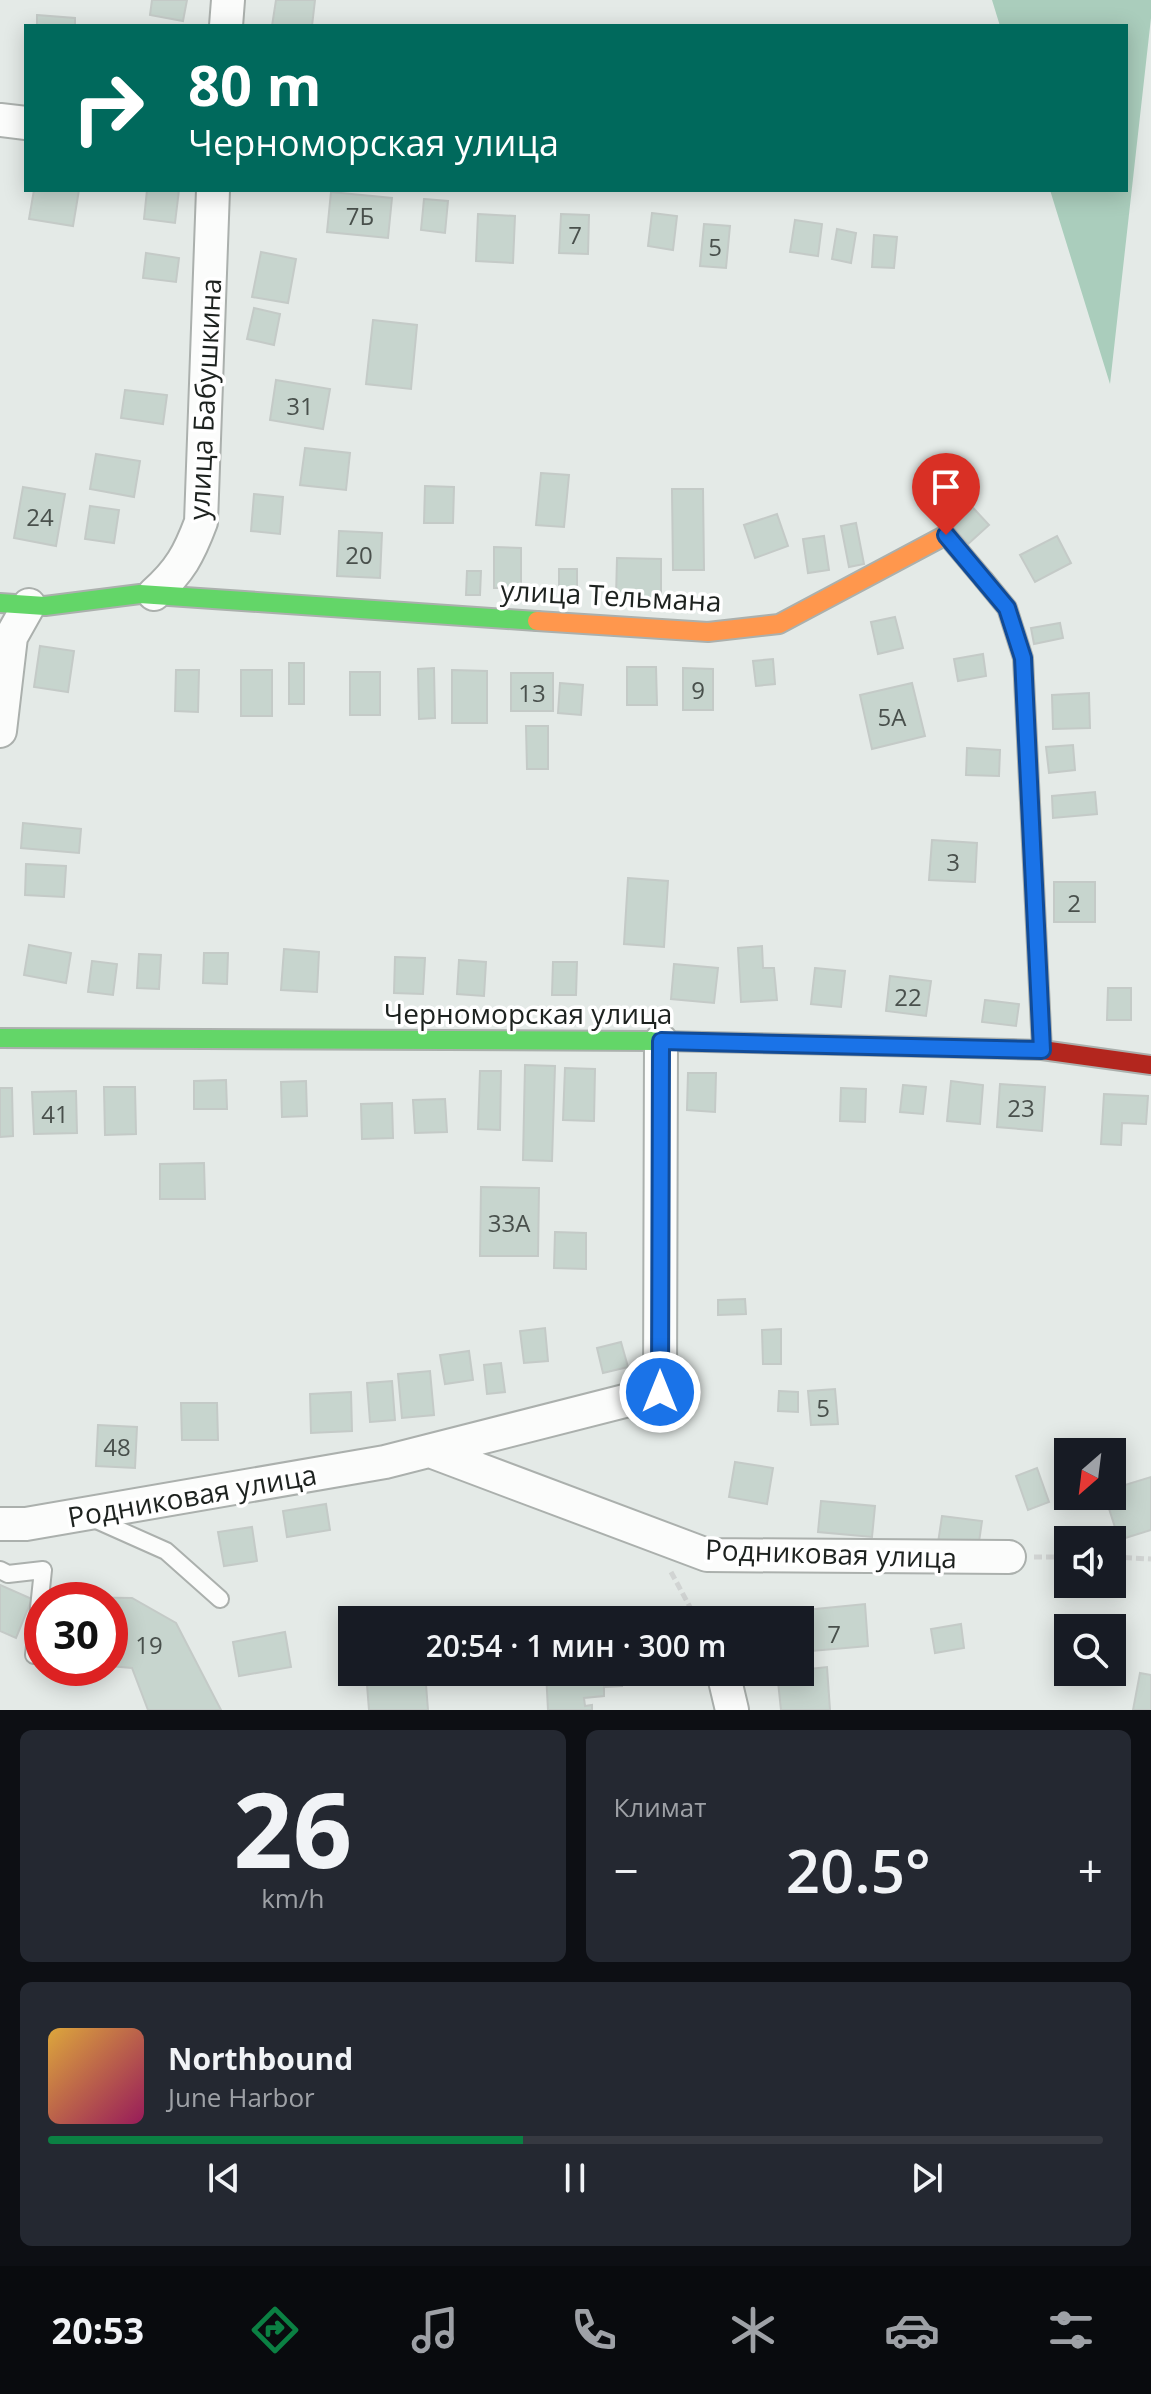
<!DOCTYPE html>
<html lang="ru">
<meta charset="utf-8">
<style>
:root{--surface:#171b24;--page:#242831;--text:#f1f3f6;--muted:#9ea1a6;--line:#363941;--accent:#0b8043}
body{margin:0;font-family:"Open Sans",sans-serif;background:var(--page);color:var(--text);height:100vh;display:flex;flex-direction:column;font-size:30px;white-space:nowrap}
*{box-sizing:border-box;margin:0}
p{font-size:26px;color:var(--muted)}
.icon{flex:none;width:44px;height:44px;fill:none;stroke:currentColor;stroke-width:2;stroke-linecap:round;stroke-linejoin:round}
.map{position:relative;height:1710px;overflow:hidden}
.side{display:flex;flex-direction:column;gap:20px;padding:20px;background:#0d0f14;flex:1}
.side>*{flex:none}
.guide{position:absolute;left:24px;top:24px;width:1104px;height:168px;border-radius:0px;box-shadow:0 4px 20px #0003;background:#00695c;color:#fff;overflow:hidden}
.needle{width:52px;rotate:208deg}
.controls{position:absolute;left:1054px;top:1438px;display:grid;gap:16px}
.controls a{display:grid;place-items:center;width:72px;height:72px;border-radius:0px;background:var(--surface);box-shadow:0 4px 20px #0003;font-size:40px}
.speed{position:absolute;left:24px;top:1582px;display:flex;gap:16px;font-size:40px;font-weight:700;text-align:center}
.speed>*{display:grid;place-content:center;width:104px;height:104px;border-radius:50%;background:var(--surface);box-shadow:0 4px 20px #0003;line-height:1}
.speed .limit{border:12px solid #d22;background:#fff;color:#111}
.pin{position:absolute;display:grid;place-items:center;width:68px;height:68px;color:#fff;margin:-82px -34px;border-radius:50% 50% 50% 0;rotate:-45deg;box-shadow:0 0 8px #0007}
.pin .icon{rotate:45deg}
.me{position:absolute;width:88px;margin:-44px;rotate:0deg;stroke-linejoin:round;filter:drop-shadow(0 0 6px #0008)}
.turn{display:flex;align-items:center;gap:28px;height:168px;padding:0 32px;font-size:36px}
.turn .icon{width:104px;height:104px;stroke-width:2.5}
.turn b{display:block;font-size:56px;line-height:68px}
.big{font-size:60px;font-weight:600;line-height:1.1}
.side .tile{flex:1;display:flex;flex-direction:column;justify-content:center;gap:12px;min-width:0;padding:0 28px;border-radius:12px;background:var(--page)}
.side .dial{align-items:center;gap:0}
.dial b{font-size:104px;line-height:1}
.song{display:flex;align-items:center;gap:24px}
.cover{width:96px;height:96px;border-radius:12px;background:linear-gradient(135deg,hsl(40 70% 55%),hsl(330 70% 35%))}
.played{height:8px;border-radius:4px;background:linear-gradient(90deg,var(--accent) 45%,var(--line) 45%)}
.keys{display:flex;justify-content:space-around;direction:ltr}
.heat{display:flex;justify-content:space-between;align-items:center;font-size:44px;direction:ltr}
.side .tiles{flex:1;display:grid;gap:20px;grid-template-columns:1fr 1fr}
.tile:last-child{grid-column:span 2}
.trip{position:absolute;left:338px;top:1606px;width:476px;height:80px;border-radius:0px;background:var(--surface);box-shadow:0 4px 20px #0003;font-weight:600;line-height:80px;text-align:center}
.dock{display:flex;height:128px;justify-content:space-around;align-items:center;background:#090b0e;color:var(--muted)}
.dock .icon{width:56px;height:56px}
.dock .current{color:var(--accent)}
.dock b{font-size:36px;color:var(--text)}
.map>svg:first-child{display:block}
.forest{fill:#aacdbc}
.building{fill:#c7d5ce;stroke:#c4cac7;stroke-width:2}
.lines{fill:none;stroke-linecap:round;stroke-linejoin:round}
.lane-casing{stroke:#abb0ad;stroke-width:20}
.street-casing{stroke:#abb0ad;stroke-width:36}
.fast-casing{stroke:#abb0ad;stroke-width:22}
.slow-casing{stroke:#abb0ad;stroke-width:22}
.jam-casing{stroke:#abb0ad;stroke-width:22}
.path{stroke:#d1d4d3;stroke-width:5;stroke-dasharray:8 4;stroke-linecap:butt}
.lane{stroke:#fbfcfb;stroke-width:16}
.street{stroke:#fbfcfb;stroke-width:32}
.fast{stroke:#63d668;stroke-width:18}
.slow{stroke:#ff974d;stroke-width:18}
.jam{stroke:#b3261e;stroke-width:18}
.route-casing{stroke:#114b97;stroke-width:20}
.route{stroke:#1a73e8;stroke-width:14}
.labels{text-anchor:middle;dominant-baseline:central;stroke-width:7;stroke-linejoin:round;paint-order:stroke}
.number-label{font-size:24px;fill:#49504c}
.street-label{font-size:28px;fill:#1d221f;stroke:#fff}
</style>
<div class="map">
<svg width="1151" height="1710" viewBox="0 0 1151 1710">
<rect width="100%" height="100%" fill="#e4eae7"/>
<path class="forest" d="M992 0H1151V18L1110 384 1050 190H1126V26H1000Z"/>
<path class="building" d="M152 0H187L183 21 150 15Z
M276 0H315L312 26H272Z
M37 15 75 18V26H37Z
M34 190H79L73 226 29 219Z
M147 190H179L175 223 144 219Z
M331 192 392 198 388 238 327 232Z
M424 199 448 201 445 233 421 230Z
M652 213 677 216 673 250 648 246Z
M478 214 515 216 513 263 476 261Z
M561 214 589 215 588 254 559 253Z
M795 220 822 224 818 256 790 252Z
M704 224 730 226 726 268 700 266Z
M837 229 856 233 851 263 832 259Z
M874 235 897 237 894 268 872 267Z
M261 252 296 259 288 303 252 297Z
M146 253 179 258 176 282 143 278Z
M254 308 280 314 274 345 247 339Z
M373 320 417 325 411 389 366 384Z
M276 380 330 389 323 429 270 420Z
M125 390 167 395 163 424 121 418Z
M305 448 350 453 346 490 300 485Z
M96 454 140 461 134 497 90 489Z
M541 473 569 475 564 527 536 525Z
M425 486 454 487 453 523H424Z
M23 487 65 494 56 546 14 538Z
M672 489H703L704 570H673Z
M254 494 283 497 280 534 251 531Z
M964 498 989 525 968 544 944 517Z
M90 506 119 510 114 543 85 539Z
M777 514 788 546 755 558 744 525Z
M856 523 864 564 849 567 841 526Z
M339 531 382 533 380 578 337 576Z
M824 536 829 570 808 573 803 539Z
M1057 536 1071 563 1035 582 1020 555Z
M494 547 521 548V588H494Z
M617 558 661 559V599L616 598Z
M559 569H577V600H559Z
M467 571H481L480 595H466Z
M895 617 903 648 878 654 871 622Z
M1060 623 1063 638 1034 644 1031 628Z
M40 646 74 651 68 692 34 687Z
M983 654 986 676 958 681 954 659Z
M773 659 775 684 756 686 753 661Z
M289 663H304V704H289Z
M627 667H656L657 705H627Z
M434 668 435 718 419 719 418 669Z
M683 668 713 669V710H683Z
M176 670H199L198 712 175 711Z
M241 670H272V716H241Z
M452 670 487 671V723H452Z
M350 672H380V715H350Z
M511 673H553V711H511Z
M560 683 583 685 581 715 558 713Z
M912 683 925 736 872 749 860 695Z
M1089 693 1090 728 1053 729 1052 695Z
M526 726H548V769H527Z
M1073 745 1075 770 1049 773 1046 747Z
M967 748 1000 750 999 776 966 775Z
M1095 792 1097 814 1053 818 1052 796Z
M23 823 81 829 79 853 21 848Z
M932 840 977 843 975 882 929 880Z
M26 864 66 866 64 897 25 895Z
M628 878 668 881 664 947 624 944Z
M1054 882H1095V922H1054Z
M29 945 71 953 66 983 24 975Z
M762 946 763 968H774L777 1000 741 1002 738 948Z
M284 949 319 952 317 992 281 990Z
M204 953H228L227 984 203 983Z
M139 954 161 955 159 989 137 988Z
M395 957 425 958 423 994 394 993Z
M459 960 486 962 484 996 457 994Z
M92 961 117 964 113 995 88 992Z
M553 962H577L576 995H552Z
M674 964 718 968 714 1003 671 999Z
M815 968 845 971 841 1007 811 1004Z
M890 976 931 981 926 1016 886 1011Z
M1108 988H1131V1020H1107Z
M985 1000 1019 1004 1016 1026 982 1022Z
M525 1065 555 1066 552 1161 523 1160Z
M565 1068 595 1069 594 1121 563 1120Z
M480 1071H501L500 1130 478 1129Z
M688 1073H716L715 1112 687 1110Z
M226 1080 227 1109H194V1081Z
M306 1081 307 1116 282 1117 281 1082Z
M951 1081 983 1085 980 1124 947 1121Z
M1000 1084 1045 1087 1042 1131 997 1127Z
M903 1085 926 1087 923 1114 900 1112Z
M104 1087H135L136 1134 105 1135Z
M0 1088H12L13 1136 0 1137Z
M841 1088 866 1089 865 1122 840 1121Z
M76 1091 77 1133 34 1134 32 1092Z
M1104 1094 1148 1096 1146 1124 1122 1123 1121 1145 1101 1144Z
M445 1099 447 1132 415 1133 413 1100Z
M392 1103 393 1138 362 1139 361 1104Z
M204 1163 205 1199H160V1164Z
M481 1187 539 1188 538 1256H480Z
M555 1232 586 1233V1269L554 1268Z
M745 1299 746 1314 718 1315V1300Z
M545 1328 548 1361 524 1363 520 1331Z
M781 1329V1364H763L762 1330Z
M621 1342 628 1367 603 1373 597 1348Z
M469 1351 473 1380 445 1384 440 1355Z
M501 1363 505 1392 487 1394 484 1365Z
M430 1371 434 1415 402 1418 398 1374Z
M392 1381 395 1420 370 1422 367 1383Z
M835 1389 838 1424 811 1425 808 1391Z
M779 1391 798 1392V1412L778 1411Z
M351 1392 352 1431 311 1433 310 1394Z
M181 1403H217L218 1440H182Z
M98 1425 137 1427 135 1468 96 1466Z
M735 1462 773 1468 767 1504 729 1497Z
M1037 1468 1049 1502 1028 1510 1016 1476Z
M1151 1477V1530L1119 1540 1105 1496H1112V1489Z
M821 1501 875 1506 872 1537 818 1532Z
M326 1504 330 1530 287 1537 283 1511Z
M942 1516 982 1521 978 1549 938 1543Z
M252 1527 257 1561 224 1566 218 1532Z
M0 1585 32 1599 16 1638 0 1631Z
M65 1597 132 1598 176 1623 221 1710H148L132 1668 110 1666V1600H65Z
M865 1604 868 1646 800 1652V1620H775V1613Z
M961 1624 964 1648 935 1653 931 1629Z
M285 1632 291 1667 239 1676 233 1642Z
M827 1667 830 1710H781L777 1672H800V1670Z
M366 1672H425L428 1710H369Z
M546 1672H657V1674L621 1677 622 1686 604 1687V1696L584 1698 585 1706 592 1705V1710H548Z
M1140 1673 1151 1675V1710H1133Z"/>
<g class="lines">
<defs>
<path id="lane" d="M92 1518 166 1551 220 1599
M0 1570 8 1574 43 1570 34 1655"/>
<path id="street" d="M226 26 228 0
M0 120 26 123
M154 594C180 571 189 554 201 522L213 190
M0 731 11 637 29 605
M430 1451 707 1555 1009 1557
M0 1524H26L385 1462 660 1392 661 1041
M723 1672 732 1710"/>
<path id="fast" d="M984 580 1007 608 1023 658 1042 1050
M0 603 45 606 140 594 537 621
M0 1038 661 1041 1011 1049"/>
<path id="slow" d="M537 621 708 632 779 624 946 535 984 580"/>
<path id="jam" d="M1011 1049 1042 1050 1151 1065"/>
</defs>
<use href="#lane" class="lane-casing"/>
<use href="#street" class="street-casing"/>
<use href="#fast" class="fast-casing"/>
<use href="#slow" class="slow-casing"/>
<use href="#jam" class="jam-casing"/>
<path class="path" d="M1034 1557H1068
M1112 1557 1151 1559
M671 1572 697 1620"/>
<use href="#lane" class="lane"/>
<use href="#street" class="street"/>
<use href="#fast" class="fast"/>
<use href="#slow" class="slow"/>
<use href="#jam" class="jam"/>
</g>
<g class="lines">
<defs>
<path id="route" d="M660 1392 661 1041 1042 1050 1023 658 1007 608 946 535"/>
</defs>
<use href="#route" class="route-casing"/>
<use href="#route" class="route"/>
</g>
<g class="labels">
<g class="number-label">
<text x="360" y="215">7Б</text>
<text x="575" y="234">7</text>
<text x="715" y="246">5</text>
<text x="300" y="405">31</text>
<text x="40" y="516">24</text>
<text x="359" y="554">20</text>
<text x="698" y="689">9</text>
<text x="532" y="692">13</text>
<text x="892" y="716">5А</text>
<text x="953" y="861">3</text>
<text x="1074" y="902">2</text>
<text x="908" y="996">22</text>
<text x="1021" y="1107">23</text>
<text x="55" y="1113">41</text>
<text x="509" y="1222">33А</text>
<text x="823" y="1407">5</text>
<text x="117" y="1446">48</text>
<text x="834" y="1633">7</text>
<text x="149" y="1644">19</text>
</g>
<g class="street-label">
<text transform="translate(204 399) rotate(-87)">улица Бабушкина</text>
<text transform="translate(611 595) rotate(3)">улица Тельмана</text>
<text x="528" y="1013">Черноморская улица</text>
<text transform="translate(192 1495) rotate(-10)">Родниковая улица</text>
<text transform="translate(831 1553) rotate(2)">Родниковая улица</text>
</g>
</g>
</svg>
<div class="controls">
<a><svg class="needle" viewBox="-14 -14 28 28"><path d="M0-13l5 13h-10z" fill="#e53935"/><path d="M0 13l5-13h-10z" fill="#9ea1a6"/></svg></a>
<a><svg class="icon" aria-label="sound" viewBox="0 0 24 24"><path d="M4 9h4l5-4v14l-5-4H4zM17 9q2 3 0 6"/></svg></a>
<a><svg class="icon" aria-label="search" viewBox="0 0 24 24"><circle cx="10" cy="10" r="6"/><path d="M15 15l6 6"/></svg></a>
</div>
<div class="speed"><div class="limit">30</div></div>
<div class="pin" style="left:946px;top:535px;background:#d93025"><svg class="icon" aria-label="arrive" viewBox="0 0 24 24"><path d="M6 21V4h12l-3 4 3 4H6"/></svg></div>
<svg class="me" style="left:660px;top:1392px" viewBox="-20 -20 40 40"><circle r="17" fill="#1a73e8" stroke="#fff" stroke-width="3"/><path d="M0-11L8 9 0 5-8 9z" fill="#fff"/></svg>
<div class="trip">20:54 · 1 мин · 300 m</div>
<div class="guide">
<div class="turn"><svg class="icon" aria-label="right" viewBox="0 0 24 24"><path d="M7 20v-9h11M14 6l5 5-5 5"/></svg><div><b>80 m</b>Черноморская улица</div></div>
</div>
</div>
<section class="side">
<div class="tiles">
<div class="tile dial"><b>26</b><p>km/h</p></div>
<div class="tile"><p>Климат</p>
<div class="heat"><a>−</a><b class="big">20.5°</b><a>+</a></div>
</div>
<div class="tile">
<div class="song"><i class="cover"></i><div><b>Northbound</b><p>June Harbor</p></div></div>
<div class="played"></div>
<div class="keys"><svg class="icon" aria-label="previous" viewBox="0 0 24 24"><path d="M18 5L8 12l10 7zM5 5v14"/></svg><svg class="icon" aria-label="pause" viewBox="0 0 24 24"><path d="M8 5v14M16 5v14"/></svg><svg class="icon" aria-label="next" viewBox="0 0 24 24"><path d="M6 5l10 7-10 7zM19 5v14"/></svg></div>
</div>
</div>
</section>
<nav class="dock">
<b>20:53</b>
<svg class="icon current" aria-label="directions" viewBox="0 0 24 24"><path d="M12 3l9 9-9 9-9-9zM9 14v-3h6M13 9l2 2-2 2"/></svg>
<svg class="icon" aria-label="music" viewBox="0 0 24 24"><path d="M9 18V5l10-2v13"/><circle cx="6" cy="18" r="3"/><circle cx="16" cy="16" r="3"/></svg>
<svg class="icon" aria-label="phone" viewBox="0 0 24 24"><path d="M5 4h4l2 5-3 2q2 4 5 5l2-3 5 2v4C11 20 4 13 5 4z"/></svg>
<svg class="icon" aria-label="climate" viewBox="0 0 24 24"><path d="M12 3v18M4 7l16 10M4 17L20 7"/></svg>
<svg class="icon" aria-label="car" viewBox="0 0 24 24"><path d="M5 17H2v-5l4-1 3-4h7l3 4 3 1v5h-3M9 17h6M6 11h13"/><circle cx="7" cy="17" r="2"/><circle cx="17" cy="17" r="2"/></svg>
<svg class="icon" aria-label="filters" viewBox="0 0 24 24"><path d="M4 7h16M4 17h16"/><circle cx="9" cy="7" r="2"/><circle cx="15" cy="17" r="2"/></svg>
</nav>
